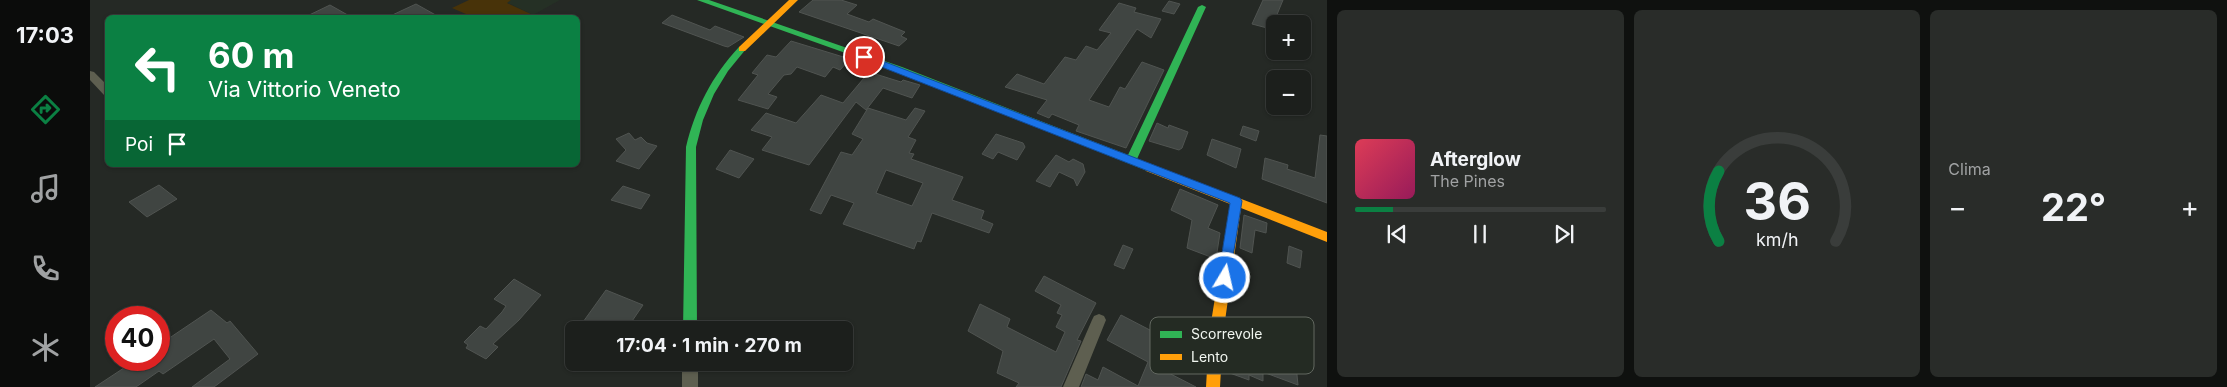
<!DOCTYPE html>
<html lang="it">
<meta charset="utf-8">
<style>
:root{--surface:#1c1f1c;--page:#292c29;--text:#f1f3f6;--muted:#a0a2a3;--line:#3a3d3b;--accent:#0b8043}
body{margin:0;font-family:Inter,sans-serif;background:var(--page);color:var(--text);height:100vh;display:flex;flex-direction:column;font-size:19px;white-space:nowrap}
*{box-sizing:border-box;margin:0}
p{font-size:16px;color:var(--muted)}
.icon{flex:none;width:28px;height:28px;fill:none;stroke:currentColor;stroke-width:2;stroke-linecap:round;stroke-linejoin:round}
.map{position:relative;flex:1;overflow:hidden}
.panel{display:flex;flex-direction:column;gap:10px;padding:10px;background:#0f110f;width:900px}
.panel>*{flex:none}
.banner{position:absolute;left:15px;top:15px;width:475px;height:152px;border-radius:8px;box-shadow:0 1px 4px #0004,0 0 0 1px var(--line);background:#0b8043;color:#fff;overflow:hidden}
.fabs{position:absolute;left:1176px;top:15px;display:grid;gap:10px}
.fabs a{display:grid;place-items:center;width:45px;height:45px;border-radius:8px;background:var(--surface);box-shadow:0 1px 4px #0004,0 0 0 1px var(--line);font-size:25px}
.speed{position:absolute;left:15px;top:306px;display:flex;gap:10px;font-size:25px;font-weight:700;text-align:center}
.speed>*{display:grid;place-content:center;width:65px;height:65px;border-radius:50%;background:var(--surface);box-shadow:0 1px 4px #0004,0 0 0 1px var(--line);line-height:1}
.speed .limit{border:8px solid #d22;background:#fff;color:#111}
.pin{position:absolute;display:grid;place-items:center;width:42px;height:42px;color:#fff;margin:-21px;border:2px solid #fff;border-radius:50%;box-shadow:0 1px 5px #0007}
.me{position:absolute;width:55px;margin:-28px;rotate:9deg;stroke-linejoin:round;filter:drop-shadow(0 0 4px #0008)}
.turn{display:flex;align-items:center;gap:18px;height:105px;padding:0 20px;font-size:22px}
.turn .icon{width:65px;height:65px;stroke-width:2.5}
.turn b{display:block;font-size:35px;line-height:42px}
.then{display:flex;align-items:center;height:48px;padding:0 20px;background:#0003;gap:10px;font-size:19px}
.big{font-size:38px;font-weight:700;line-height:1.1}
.panel .card{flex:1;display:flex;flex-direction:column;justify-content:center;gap:8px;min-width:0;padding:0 18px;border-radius:8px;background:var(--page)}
.panel .dial{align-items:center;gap:0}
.dial svg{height:130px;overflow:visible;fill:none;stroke:var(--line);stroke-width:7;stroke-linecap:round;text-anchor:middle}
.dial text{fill:var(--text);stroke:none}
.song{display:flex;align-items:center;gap:15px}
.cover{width:60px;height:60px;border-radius:8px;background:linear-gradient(135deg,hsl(350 70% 55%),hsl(330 70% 35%))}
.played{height:5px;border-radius:2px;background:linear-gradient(90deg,var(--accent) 15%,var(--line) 15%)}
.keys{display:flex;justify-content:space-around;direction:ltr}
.heat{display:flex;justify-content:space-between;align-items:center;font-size:28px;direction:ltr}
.panel .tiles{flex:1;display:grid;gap:10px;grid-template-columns:repeat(3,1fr)}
.trip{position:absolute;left:475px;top:321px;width:288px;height:50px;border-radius:8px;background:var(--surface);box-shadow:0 1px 4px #0004,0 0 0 1px var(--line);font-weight:700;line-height:50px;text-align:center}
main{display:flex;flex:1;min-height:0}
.tab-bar{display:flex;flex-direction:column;width:90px;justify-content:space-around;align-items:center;background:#0b0c0b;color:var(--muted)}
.tab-bar .icon{width:35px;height:35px}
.tab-bar .active{color:var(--accent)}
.tab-bar b{font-size:22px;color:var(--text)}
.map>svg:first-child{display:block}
.built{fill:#253025}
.green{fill:#483309}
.building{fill:#404542;stroke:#505451;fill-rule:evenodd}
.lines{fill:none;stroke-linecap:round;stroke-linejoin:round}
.street{fill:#5e5f50;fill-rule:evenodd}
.fast{fill:#30b455;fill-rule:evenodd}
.slow{fill:#ff9f0a;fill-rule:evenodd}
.route{fill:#1a73e8;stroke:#114b97}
.key{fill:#242b23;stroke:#626860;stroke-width:1}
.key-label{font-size:14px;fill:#f1f6f0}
</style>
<main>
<nav class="tab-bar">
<b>17:03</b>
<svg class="icon active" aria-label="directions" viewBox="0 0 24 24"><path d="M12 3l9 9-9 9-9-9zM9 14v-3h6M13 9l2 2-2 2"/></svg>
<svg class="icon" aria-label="music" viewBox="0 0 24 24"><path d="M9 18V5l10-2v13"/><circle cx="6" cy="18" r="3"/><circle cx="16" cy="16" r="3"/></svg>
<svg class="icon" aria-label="phone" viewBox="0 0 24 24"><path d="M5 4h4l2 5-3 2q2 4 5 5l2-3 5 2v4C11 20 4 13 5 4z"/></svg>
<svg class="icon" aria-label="climate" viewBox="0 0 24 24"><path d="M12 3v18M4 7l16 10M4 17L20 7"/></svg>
</nav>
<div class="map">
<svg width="1237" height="387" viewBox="0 0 1237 387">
<rect width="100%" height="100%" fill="#252925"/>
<path class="built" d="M421 0H470L443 15 416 2Z"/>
<path class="green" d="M379 0H421L417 3 443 15 439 18 383 17 362 8Z"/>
<path class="building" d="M723 0H751L767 5 757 14 779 22 783 19 815 32 811 36 817 39 809 46 709 12Z
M1173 0H1193L1181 29 1162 24Z
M1079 1 1090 4 1084 14 1072 11Z
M1029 3 1046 8 1044 12 1071 19 1061 38 1047 29 999 100 1019 107 1030 87 1035 89 1052 62 1074 70 1036 148 986 131 989 125 962 114 959 118 947 113 957 100 915 87 927 74 954 84 975 57 986 60 996 46 1007 50 1021 33 1009 30Z
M326 4 351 18H296L313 10Z
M240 5 263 18H213Z
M582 15 620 30 625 26 654 37 638 47 634 46 572 23Z
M701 41 760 59 750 70 743 67 735 77 707 67 701 74 694 75 678 94 687 97 678 109 648 100 668 75 662 73 677 55 686 57Z
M779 72 811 82 813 80 830 85 822 98 793 88 776 110 766 102 719 165 672 150 682 137 661 130 676 113 706 123 731 95 753 103Z
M778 108 816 120 825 108 835 111 818 137 826 140 819 153 824 154 821 159 873 177 862 200 894 211 891 219 903 224 899 233 842 213 831 242 827 241 824 249 753 224 764 203 741 195 731 214 720 210 751 152 762 155 773 139 762 134ZM796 170 833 183 822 206 786 193Z
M1067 123 1078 128 1079 125 1098 132 1092 148 1089 150 1059 141Z
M1153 126 1169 131 1166 141 1150 135Z
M539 133 545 140 551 137 557 143 567 146 549 169 526 161 536 150 526 139Z
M906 134 933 143 935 147 927 160 908 152 903 159 892 154Z
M1230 135 1237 136V203L1172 179 1175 158 1198 165 1197 169 1225 178Z
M1122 139 1151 149 1146 168 1117 155Z
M640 150 664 159 649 178 626 169Z
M966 155 979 162 983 159 993 164 995 172 987 186 984 179 969 172 960 187 946 181Z
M69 185 87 199 57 217 39 202Z
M533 186 560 195 551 209 521 200Z
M1090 189 1128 205 1118 228 1130 233 1126 259 1097 248 1102 220 1081 210Z
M1154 215 1177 223 1176 233 1165 230 1162 253 1150 248Z
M1033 245 1043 249 1034 269 1024 265Z
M1199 246 1212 251 1210 268 1197 263Z
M954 276 1006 303 987 340 991 341 971 387H926L929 383 907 373 913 351 878 331 890 304 920 319 917 327 966 352 975 332 966 327 972 315 967 313 971 305 945 291Z
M424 279 451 295 429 320 403 344 408 347 396 359 376 348 378 345 374 342 390 326 396 329 412 312 416 306 404 299Z
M516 290 553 305 536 330H511L493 322Z
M121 310 137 323 140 321 168 354 124 387H102L140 359 124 339 73 374 69 371 46 387H5L46 360H69V345Z
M1031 315 1083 342 1071 369 1106 387H991L996 374 1008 380 1013 367 1048 386 1058 362 1017 340Z
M1139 340 1206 365 1208 385 1173 372V381L1159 375V380L1137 372Z"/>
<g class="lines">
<path class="street" d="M0 71 4 72 18 86V96L14 95 0 80Z
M1009 314 1014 316 1016 320 989 387H973L1002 320 1004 316Z
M592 362H608V387H592Z"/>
<path class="fast" d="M607 0H619L812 67 1038 155 1108 7 1112 5 1116 7 1047 159 1064 165 1065 168 1060 172 806 71Z
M652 46 656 49 638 71 624 94 613 120 606 147 607 330H593L596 147C605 109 622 76 649 47Z"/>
<path class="slow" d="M699 0H708L655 51H649V47Z
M1060 164 1237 232V242L1151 208 1133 335 1130 387H1116L1119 335 1140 204 1056 171 1055 168Z"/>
</g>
<path class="route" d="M771 55H777L1150 198 1152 201 1139 281 1135 283 1128 278 1140 203 771 59Z"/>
<rect x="1060" y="317" width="164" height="57" rx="8" class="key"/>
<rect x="1070" y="331" width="22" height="7" fill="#30b455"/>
<rect x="1070" y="354" width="22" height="6" fill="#ff9f0a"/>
<g class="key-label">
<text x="1101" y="339">Scorrevole</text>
<text x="1101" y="362">Lento</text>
</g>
</svg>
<div class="fabs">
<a>+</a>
<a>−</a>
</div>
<div class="speed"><div class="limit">40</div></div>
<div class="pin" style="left:774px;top:57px;background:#d93025"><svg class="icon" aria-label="arrive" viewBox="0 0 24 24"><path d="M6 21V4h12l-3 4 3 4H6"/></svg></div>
<svg class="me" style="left:1135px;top:278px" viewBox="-20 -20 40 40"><circle r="17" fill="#1a73e8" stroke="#fff" stroke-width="3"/><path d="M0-11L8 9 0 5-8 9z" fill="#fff"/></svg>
<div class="trip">17:04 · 1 min · 270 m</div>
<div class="banner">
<div class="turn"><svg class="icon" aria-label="left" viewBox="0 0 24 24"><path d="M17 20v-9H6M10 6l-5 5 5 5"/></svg><div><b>60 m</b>Via Vittorio Veneto</div></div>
<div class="then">Poi<svg class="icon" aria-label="arrive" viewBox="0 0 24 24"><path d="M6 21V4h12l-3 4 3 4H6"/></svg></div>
</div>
</div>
<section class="panel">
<div class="tiles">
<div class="card">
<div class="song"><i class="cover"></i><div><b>Afterglow</b><p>The Pines</p></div></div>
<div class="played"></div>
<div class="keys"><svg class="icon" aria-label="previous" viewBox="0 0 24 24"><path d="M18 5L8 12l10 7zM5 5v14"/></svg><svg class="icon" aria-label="pause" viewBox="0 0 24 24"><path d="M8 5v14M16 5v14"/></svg><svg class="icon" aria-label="next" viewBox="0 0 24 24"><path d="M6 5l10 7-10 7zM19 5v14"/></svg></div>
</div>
<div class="card dial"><svg viewBox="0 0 100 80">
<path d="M14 69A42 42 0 1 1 86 69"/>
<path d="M14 69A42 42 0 0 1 14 26" stroke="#0b8043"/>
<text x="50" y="56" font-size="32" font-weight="700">36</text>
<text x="50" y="72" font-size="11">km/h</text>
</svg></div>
<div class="card"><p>Clima</p>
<div class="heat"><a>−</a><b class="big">22°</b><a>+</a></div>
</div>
</div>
</section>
</main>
